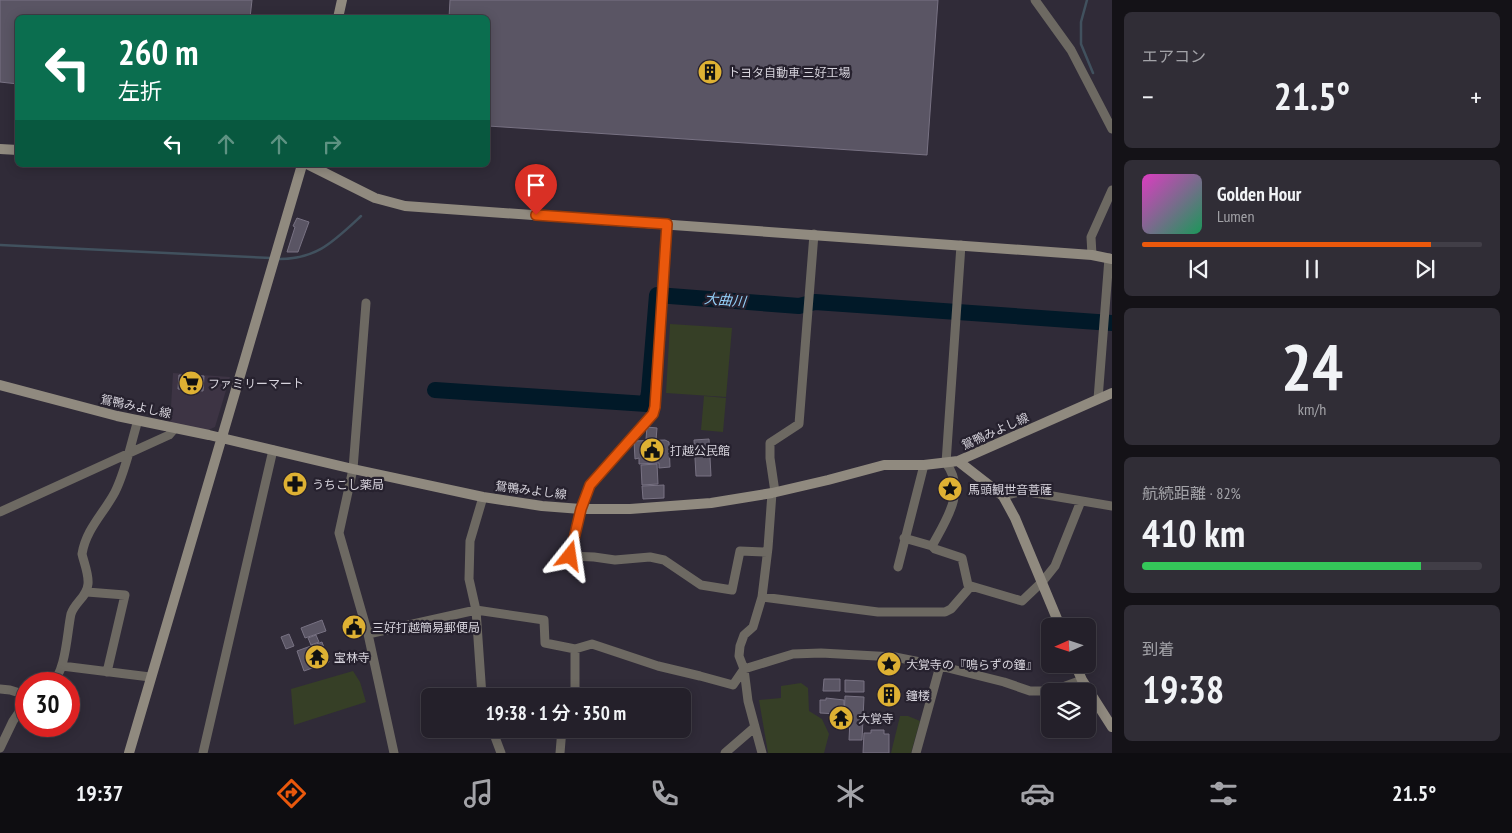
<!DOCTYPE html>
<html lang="ja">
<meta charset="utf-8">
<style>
:root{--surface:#24202a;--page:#302d36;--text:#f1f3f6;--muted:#a3a3a8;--line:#413e47;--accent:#ea580c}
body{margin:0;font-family:"PT Sans Narrow","Noto Sans JP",sans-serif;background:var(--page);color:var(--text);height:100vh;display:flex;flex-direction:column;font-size:19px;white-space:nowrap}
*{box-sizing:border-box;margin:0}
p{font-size:16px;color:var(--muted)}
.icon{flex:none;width:28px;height:28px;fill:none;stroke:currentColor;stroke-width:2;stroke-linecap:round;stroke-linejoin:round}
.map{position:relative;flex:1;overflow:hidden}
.sheet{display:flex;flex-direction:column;gap:12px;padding:12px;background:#141217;width:400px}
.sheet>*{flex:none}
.banner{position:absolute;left:15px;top:15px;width:475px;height:152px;border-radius:8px;box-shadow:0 2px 12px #0003,0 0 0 1px var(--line);background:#0b6e4f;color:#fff;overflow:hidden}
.needle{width:32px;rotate:267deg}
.buttons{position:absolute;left:1041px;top:618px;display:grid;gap:10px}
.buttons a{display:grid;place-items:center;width:55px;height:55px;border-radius:8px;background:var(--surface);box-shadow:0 2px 12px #0003,0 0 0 1px var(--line);font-size:25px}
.speed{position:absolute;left:15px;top:672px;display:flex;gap:10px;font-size:25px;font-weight:700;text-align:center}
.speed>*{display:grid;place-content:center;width:65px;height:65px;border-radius:50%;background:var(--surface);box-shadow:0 2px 12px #0003,0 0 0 1px var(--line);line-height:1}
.speed .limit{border:8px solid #d22;background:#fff;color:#111}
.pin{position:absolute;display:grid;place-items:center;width:42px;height:42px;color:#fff;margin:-51px -21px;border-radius:50% 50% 50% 0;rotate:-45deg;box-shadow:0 0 5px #0007}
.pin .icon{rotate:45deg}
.me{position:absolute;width:55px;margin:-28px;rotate:15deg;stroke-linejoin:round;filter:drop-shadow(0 0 4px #0008)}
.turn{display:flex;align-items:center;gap:18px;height:105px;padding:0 20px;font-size:22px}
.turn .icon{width:65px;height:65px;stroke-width:2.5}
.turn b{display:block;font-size:35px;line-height:42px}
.lanes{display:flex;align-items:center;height:48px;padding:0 20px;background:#0003;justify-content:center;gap:25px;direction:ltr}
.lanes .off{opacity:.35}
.big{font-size:38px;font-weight:600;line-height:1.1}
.sheet .tile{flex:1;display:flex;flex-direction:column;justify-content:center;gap:8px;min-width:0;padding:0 18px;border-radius:8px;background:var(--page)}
.sheet .dial{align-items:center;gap:0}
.dial b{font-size:65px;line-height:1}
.song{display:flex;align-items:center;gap:15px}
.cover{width:60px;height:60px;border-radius:8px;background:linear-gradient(135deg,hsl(310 70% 55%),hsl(150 70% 35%))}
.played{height:5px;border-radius:2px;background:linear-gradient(90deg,var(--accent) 85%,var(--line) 85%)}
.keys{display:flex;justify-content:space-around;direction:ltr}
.heat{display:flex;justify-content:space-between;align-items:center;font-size:28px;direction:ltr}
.charge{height:8px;border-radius:4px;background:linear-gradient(90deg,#34c759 82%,var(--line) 0)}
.trip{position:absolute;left:421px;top:688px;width:270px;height:50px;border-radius:8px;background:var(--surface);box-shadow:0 2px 12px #0003,0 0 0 1px var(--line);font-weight:600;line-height:50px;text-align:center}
.tab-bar{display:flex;height:80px;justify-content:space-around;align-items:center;background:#0e0d11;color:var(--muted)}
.tab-bar .icon{width:35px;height:35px}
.tab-bar .current{color:var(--accent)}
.tab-bar b{font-size:22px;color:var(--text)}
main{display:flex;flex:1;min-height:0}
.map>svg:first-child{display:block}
.commercial{fill:#3d3444}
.green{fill:#363f26}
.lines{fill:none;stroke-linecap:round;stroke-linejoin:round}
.stream{stroke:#41515e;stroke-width:2.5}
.river{stroke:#011928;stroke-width:16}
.building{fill:#5a5564;stroke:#787283}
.street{stroke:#6d6962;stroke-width:9}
.secondary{stroke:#908a7f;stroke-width:10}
.route-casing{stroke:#983908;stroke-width:12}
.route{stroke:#ea580c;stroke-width:9}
.labels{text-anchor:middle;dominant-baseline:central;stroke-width:4.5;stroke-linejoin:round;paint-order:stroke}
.poi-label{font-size:12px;fill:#d6d3dc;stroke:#26212e;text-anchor:start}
.street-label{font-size:12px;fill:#d6d3dc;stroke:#26212e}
.water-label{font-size:14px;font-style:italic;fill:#93cff8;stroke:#26212e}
</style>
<main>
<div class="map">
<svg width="1112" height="753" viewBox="0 0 1112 753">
<rect width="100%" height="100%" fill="#302b38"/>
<path class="commercial" d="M173 373 230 377 215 427 206 431 170 423Z"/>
<path class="green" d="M670 324 732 328 726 397 666 393Z
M704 396 726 398 723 432 701 430Z
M353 671 360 682 366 702 294 725 291 689Z
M801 683 808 688 809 711 822 719 829 734 824 753H768L759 700 781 698V686Z
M900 716H908L920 721 911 753H891Z"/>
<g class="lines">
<path class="stream" d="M1087 0 1081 22V44L1093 73
M0 245 271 258
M276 259C316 260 333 242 361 216"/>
<path class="river" d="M435 390 647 404 649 392 657 295 799 306 815 302 1112 323"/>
</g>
<path class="building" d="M0 0H252L250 18H18V84L0 82Z
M450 0H938L927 155 488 126V18H449Z
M297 218 309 222 298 252H287L295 227 293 226Z
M179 375 204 376 203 391 178 389Z
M647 427 657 428 656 440 646 439Z
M709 439 711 476H696L694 440Z
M665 440 669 442 670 467 659 468V463L639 464V458L635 459 634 441Z
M657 464 658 484 642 485 641 465Z
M664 485V498L643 499 642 486Z
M322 620 326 631 305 638 301 628Z
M289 634 294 646 286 649 281 637Z
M316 635 319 642 311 645 308 638Z
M322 642 329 662 304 671 297 651Z
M824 679H840V691H823Z
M845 680 864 681V692H845Z
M884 691H894L893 699H884Z
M845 696 864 697 862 740H849L850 720H844Z
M826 698 844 700V706H839L838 714 820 713V700H826Z
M871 730H884V734H889V753H863L864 733H871Z"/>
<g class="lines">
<path class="street" d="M1035 0 1071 50 1112 129
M667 224 655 407 653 414 590 485 581 509 570 556 594 557 615 560 650 557 664 560 701 585 732 590 740 551 767 552
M1092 255 1091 237 1112 190
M366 303 353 469 339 533 368 634 394 753
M1098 399 1109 258
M775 492 770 458V443L799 424 814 234
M1003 496 1023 491 1112 506
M0 512 169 435 175 428
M904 538 932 546C946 520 967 491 946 463L961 245
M932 546 935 549 962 558 968 585 971 586
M898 567 924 465
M87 592 125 595 107 672
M762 597 878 612H945L951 609 971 586 1022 601 1043 581 1055 566 1081 501
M368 634 476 610 544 620 545 643 575 649 592 644 658 666 700 676 733 685 744 669 793 654 821 653 895 657 940 666 1004 682 1030 691H1044L1060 688 1082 680
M575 649V696
M62 666 150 677
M51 684C66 673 67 632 71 614 75 602 87 597 88 584 89 574 84 563 82 554 86 529 104 513 115 492 126 470 131 443 138 420
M0 689 10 690 26 695
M482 696 476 610 469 579 470 541 483 497
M492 729 501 753
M0 748 13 721 26 702
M203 753 273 450
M560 753 562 729
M725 753 755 727
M762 753 748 701 744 669 739 656 740 646 744 635 753 627 762 597 768 548 772 493
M916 753 940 666"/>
<path class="secondary" d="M338 18 342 0
M0 149 18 150
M309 165 375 198 405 206 1092 255 1112 259
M0 385 117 416 209 435 353 469 483 497 542 506 581 509H630L711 503 772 493 828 480 884 465H924L958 461 1112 393
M958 461 1003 496 1015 518 1060 626
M1075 664 1082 680 1112 727
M129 753 302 165"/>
</g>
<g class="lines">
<defs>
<path id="route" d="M536 215 667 224 655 407 653 414 590 485 581 509 570 556"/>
</defs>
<use href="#route" class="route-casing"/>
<use href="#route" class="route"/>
</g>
<defs>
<symbol id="building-disc" viewBox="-11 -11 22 22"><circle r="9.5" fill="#deb133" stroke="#26212e"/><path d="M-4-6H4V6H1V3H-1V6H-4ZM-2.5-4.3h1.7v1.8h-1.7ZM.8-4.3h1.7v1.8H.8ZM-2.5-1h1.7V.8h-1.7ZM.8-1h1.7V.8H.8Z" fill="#111"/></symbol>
<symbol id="supermarket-disc" viewBox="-11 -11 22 22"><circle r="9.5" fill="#deb133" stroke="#26212e"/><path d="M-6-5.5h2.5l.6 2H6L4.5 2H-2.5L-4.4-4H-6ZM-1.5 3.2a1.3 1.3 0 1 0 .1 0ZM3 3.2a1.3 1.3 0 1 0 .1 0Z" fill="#111"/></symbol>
<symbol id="civic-disc" viewBox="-11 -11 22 22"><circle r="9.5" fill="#deb133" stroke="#26212e"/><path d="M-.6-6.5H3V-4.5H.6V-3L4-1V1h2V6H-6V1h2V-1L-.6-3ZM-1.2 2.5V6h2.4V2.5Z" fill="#111"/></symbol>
<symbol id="pharmacy-disc" viewBox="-11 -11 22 22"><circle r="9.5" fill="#deb133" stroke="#26212e"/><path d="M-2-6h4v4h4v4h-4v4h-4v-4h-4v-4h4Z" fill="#111"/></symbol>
<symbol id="sight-disc" viewBox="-11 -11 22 22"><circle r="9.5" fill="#deb133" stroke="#26212e"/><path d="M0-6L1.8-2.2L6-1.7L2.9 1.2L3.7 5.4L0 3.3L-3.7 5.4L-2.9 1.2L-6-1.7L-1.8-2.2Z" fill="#111"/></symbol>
<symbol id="temple-disc" viewBox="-11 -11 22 22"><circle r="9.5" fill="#deb133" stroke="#26212e"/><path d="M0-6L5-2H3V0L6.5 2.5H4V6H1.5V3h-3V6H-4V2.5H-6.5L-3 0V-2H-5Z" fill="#111"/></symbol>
</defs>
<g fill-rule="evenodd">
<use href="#building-disc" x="696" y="58" width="28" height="28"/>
<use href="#supermarket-disc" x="177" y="369" width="28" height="28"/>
<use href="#civic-disc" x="638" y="436" width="28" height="28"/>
<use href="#pharmacy-disc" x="281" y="470" width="28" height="28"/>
<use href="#sight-disc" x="936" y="475" width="28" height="28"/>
<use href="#civic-disc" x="340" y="613" width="28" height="28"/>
<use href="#temple-disc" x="303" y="643" width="28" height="28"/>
<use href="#sight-disc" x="875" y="650" width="28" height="28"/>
<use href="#building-disc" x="875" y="681" width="28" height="28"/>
<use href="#temple-disc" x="827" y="704" width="28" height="28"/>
</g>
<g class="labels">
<g class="poi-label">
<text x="728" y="72">トヨタ自動車 三好工場</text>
<text x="208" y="383">ファミリーマート</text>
<text x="670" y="450">打越公民館</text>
<text x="312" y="484">うちこし薬局</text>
<text x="968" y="489">馬頭観世音菩薩</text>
<text x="372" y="627">三好打越簡易郵便局</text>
<text x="334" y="657">宝林寺</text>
<text x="906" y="664">大覚寺の『鳴らずの鐘』</text>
<text x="906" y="695">鐘楼</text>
<text x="858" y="718">大覚寺</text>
</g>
<g class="street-label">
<text transform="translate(136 406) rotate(12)">鴛鴨みよし線</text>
<text transform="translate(995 431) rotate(-24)">鴛鴨みよし線</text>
<text transform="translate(531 490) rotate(7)">鴛鴨みよし線</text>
</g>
<g class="water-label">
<text transform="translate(725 300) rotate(5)">大曲川</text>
</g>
</g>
</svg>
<div class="buttons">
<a><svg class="needle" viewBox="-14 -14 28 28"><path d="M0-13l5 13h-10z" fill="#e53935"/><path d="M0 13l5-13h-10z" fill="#a3a3a8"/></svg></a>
<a><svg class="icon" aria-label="layers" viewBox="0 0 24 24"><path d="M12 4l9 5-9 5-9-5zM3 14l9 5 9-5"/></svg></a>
</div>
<div class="speed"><div class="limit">30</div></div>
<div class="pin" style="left:536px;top:215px;background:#d93025"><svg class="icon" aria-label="arrive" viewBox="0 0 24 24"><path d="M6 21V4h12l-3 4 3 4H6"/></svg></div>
<svg class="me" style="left:570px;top:556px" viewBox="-20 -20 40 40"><path d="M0-17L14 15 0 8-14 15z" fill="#ea580c" stroke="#fff" stroke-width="4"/></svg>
<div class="trip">19:38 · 1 分 · 350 m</div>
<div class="banner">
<div class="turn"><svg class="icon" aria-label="left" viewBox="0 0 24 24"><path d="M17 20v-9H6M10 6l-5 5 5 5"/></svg><div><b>260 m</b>左折</div></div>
<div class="lanes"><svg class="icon" aria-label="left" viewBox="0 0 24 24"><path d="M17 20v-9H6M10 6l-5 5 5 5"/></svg><svg class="icon off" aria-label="ahead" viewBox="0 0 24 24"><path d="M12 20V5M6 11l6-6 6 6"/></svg><svg class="icon off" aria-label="ahead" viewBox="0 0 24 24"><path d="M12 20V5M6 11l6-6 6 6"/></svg><svg class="icon off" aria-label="right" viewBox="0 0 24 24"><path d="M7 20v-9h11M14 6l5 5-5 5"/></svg></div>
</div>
</div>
<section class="sheet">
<div class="tile"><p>エアコン</p>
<div class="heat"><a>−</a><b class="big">21.5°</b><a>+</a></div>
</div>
<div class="tile">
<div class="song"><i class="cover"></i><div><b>Golden Hour</b><p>Lumen</p></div></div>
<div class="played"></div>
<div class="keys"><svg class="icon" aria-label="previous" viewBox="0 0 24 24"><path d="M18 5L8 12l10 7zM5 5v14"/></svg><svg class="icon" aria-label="pause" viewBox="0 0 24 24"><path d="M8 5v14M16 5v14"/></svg><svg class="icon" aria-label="next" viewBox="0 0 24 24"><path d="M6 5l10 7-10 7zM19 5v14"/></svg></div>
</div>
<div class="tile dial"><b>24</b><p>km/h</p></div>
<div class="tile"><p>航続距離 · 82%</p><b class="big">410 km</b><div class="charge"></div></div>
<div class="tile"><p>到着</p><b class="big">19:38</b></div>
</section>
</main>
<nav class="tab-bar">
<b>19:37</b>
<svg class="icon current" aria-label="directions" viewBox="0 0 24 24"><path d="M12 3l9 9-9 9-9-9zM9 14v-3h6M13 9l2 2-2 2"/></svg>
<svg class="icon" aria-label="music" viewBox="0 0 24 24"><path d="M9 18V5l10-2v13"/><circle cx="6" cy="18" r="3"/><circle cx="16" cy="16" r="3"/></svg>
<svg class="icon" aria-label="phone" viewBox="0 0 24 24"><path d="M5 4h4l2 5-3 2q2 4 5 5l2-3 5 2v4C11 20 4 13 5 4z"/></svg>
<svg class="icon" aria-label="climate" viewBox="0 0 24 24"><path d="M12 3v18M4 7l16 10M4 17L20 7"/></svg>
<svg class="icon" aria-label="car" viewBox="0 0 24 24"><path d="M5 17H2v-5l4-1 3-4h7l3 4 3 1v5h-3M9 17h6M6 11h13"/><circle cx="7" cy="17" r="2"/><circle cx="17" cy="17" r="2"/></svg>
<svg class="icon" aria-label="filters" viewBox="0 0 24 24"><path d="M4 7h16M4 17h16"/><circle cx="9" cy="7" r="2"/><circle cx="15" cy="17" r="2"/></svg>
<b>21.5°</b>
</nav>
